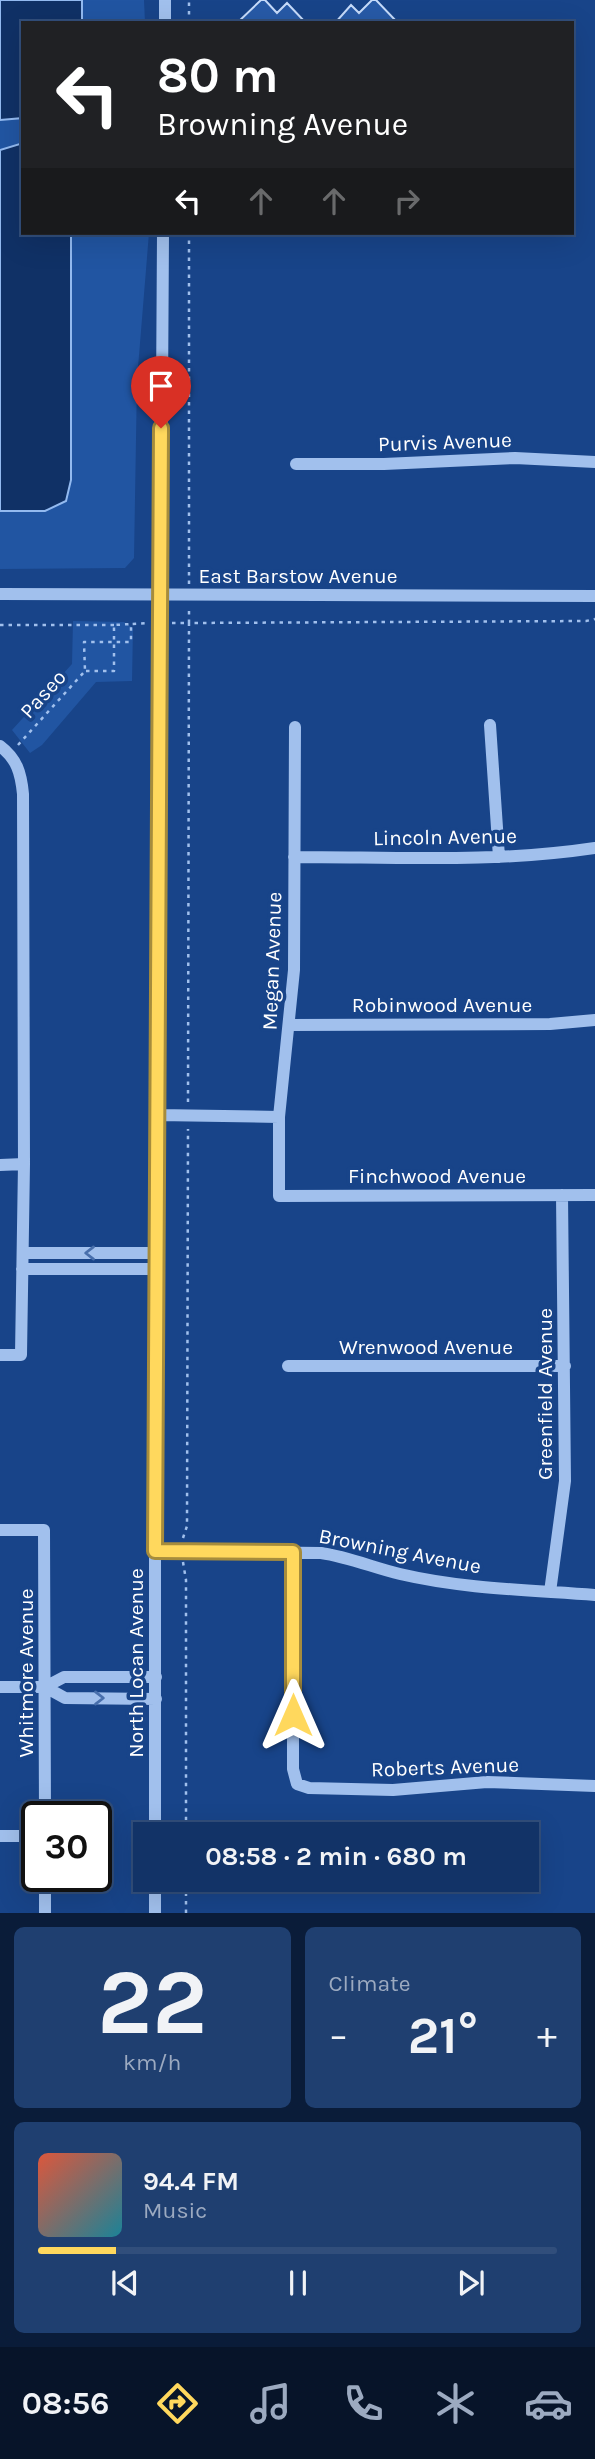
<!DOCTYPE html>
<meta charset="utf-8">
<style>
:root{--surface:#123367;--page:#1f3f70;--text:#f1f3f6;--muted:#9caac0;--line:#314e7b;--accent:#ffd85d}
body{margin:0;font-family:Karla,sans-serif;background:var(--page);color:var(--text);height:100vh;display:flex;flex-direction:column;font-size:26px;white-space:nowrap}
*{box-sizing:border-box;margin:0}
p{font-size:23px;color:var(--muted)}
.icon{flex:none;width:38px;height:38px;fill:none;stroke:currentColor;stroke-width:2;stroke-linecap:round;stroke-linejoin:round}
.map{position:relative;height:1913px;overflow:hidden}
.panel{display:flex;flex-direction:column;gap:14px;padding:14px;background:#0a1c39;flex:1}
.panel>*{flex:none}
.guide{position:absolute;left:21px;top:21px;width:553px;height:214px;border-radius:0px;box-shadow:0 7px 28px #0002,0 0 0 2px var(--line);background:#202124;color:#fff;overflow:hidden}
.speed{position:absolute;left:21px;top:1801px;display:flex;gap:14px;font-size:35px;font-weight:700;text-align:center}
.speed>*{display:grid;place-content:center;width:91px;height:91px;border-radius:50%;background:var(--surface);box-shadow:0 7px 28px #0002,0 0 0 2px var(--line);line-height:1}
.speed .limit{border:4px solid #111;border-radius:10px;background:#fff;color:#111}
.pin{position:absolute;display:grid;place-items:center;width:60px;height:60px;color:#fff;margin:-72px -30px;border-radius:50% 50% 50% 0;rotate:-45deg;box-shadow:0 0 7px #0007}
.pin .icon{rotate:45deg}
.me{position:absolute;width:77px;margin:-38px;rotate:0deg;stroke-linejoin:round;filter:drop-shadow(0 0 5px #0008)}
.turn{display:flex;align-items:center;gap:24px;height:147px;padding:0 21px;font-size:32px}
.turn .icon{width:91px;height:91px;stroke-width:2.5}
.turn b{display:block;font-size:49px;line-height:60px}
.lanes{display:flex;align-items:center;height:66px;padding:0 21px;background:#0003;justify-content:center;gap:35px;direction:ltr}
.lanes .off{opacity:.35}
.big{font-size:52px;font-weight:700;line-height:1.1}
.panel .card{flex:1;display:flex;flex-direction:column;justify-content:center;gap:10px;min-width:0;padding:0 24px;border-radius:10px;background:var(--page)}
.panel .dial{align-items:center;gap:0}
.dial b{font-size:91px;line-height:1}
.song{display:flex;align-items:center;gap:21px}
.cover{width:84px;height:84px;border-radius:10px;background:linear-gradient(135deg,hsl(10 70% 55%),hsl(190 70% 35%))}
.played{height:7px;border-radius:4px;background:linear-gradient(90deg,var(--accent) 15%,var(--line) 15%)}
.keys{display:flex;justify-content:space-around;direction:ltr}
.heat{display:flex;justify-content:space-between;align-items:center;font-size:38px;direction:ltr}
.panel .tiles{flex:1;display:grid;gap:14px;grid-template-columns:1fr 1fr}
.card:last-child{grid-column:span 2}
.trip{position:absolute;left:133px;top:1822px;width:406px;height:70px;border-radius:0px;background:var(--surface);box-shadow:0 7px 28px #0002,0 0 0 2px var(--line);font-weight:700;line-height:70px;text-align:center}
.menu{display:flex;height:112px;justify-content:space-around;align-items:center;background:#071429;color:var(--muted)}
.menu .icon{width:49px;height:49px}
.menu .active{color:var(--accent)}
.menu b{font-size:32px;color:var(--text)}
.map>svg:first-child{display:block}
.green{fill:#2155a2}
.water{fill:#103166;stroke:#93baf0;stroke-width:2}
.building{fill:#275aa7;stroke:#c6dbfa;stroke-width:2}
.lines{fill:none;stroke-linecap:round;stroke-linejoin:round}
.path{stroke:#a1c0ed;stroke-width:2.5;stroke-dasharray:3.5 5;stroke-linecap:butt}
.minor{stroke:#a1c0ed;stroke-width:12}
.oneway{stroke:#486fac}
.route-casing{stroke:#a68c3c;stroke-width:18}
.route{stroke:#ffd85d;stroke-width:12}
.labels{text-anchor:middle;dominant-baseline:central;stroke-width:7;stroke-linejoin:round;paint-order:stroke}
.street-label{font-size:21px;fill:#fff;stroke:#184489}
</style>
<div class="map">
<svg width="595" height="1913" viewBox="0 0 595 1913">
<rect width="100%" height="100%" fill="#184489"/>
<path class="green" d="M0 0H144L145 23H23V233H149L137 380 134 558 125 568 0 569Z
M73 621 124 622 133 628 132 681 96 682 42 745 30 753 12 730 72 664Z"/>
<path class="water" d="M0 0H82V23H23V118L0 120Z
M23 143V233H71V480L66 501 45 511H0V150Z"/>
<path class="building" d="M261 0H265L277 13 287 3 306 23H237Z
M372 0H376L398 23H335L351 5 359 13Z"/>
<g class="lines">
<path class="path" d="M189 23V0
M189 584V233
M172 623H189V608
M0 625H114
M86 671H114V625L131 624
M18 745 85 671 84 642H131V624L148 623
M188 1102 189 623 586 621 595 619
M183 1538 187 1526 188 1129
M183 1562 186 1580V1834
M186 1913V1880"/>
<path class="minor" d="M165 23V0
M296 464H384L515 458 595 462
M0 594 595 596
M490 725 499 857
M295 727 294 970 279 1117V1196L595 1195
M0 746C17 759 21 773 23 794L24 1164 21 1355H0
M294 857C394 857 496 863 595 848
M290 1025 550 1024 595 1020
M158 1115 279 1117
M0 1165 24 1164
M23 1253H156
M22 1269H156
M288 1366H565
M0 1530H44L45 1816
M155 1551 321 1553C349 1557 374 1568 400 1574 464 1589 530 1590 595 1595
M293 1552V1769L297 1784 309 1788 393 1790 487 1782 595 1786
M550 1592 565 1481 562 1195
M0 1687H45L64 1677H156
M45 1687 65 1698 156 1699
M155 1834V1551L163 233
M0 1836H37
M45 1876V1913
M155 1913V1880"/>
</g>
<defs><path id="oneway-chevron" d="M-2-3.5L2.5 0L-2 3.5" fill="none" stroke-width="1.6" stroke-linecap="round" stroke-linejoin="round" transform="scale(1.75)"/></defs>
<g class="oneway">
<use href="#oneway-chevron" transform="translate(90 1253) rotate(180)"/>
<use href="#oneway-chevron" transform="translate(99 1698)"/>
</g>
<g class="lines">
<defs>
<path id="route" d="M161 428 155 1551 293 1552V1715"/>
</defs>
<use href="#route" class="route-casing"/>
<use href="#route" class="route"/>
</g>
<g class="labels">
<g class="street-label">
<text transform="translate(445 442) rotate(-2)">Purvis Avenue</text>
<text x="298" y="576">East Barstow Avenue</text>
<text transform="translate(43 694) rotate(-48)">Paseo</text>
<text transform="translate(445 837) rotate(-1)">Lincoln Avenue</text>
<text transform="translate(272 961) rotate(-88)">Megan Avenue</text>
<text x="442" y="1005">Robinwood Avenue</text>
<text x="437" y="1176">Finchwood Avenue</text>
<text x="426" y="1347">Wrenwood Avenue</text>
<text transform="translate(545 1394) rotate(-90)">Greenfield Avenue</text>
<text transform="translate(400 1551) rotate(11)">Browning Avenue</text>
<text transform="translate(136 1663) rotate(-90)">North Locan Avenue</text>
<text transform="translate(26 1673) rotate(-90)">Whitmore Avenue</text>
<text transform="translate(445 1767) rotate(-2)">Roberts Avenue</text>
</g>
</g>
</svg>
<div class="speed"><div class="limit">30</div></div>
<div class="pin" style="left:161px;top:428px;background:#d93025"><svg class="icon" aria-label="arrive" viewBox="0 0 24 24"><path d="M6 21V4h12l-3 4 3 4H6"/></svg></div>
<svg class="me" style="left:293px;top:1715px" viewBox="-20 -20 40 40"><path d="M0-17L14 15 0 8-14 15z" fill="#ffd85d" stroke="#fff" stroke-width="4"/></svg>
<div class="trip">08:58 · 2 min · 680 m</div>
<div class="guide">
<div class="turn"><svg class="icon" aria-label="left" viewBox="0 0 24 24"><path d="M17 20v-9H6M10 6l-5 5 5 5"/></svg><div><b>80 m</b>Browning Avenue</div></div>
<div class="lanes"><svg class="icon" aria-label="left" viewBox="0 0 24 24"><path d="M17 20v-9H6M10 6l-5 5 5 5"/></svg><svg class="icon off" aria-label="ahead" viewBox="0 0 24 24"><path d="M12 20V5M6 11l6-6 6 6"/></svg><svg class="icon off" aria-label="ahead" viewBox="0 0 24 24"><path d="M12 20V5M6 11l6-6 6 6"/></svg><svg class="icon off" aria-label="right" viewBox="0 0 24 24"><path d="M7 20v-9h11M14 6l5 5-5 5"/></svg></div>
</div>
</div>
<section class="panel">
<div class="tiles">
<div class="card dial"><b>22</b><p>km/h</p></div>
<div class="card"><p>Climate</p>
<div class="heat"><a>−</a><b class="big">21°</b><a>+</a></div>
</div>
<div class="card">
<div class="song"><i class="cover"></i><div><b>94.4 FM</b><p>Music</p></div></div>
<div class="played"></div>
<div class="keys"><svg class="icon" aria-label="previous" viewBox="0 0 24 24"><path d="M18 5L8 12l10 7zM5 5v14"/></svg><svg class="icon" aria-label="pause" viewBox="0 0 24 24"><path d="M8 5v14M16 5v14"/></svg><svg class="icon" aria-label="next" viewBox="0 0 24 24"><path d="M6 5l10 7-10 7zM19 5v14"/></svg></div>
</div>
</div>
</section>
<nav class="menu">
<b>08:56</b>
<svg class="icon active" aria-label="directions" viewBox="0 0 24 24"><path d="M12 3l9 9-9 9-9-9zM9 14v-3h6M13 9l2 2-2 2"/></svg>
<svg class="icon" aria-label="music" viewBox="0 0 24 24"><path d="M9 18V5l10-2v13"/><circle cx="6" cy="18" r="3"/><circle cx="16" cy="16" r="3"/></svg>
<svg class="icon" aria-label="phone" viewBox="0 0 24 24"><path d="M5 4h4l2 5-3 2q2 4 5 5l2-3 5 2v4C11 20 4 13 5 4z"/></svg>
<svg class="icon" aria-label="climate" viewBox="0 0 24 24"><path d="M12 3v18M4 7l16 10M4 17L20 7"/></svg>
<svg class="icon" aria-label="car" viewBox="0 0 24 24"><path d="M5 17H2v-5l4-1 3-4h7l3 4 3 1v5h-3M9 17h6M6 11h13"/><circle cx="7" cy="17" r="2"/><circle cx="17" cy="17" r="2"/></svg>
</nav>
